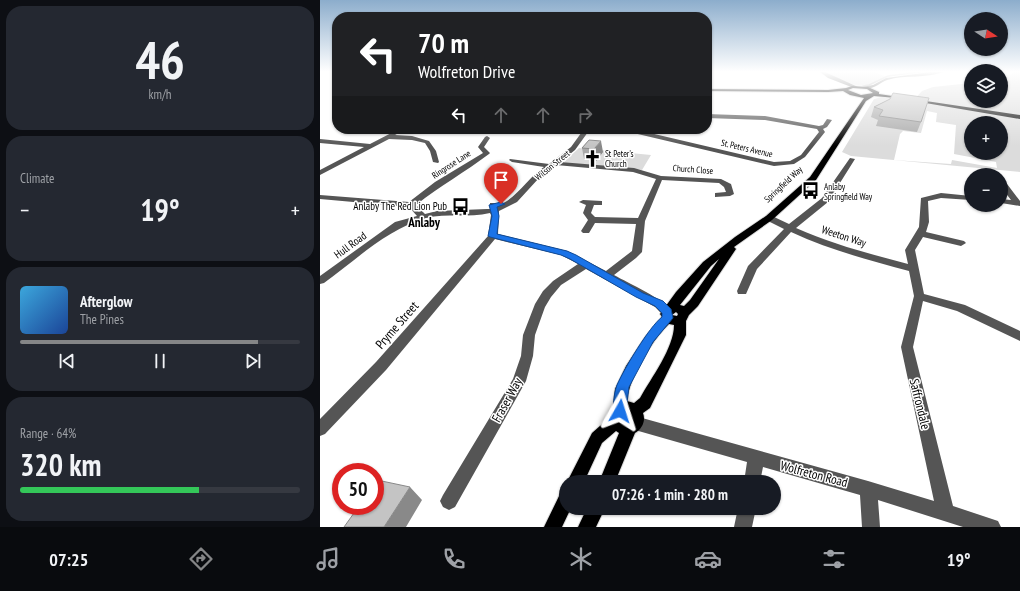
<!DOCTYPE html>
<meta charset="utf-8">
<style>
:root{--surface:#171b24;--page:#242831;--text:#f1f3f6;--muted:#9ea1a6;--line:#363941;--accent:#858687}
body{margin:0;font-family:"PT Sans Narrow",sans-serif;background:var(--page);color:var(--text);height:100vh;display:flex;flex-direction:column;font-size:15px;white-space:nowrap}
*{box-sizing:border-box;margin:0}
p{font-size:13px;color:var(--muted)}
.icon{flex:none;width:22px;height:22px;fill:none;stroke:currentColor;stroke-width:2;stroke-linecap:round;stroke-linejoin:round}
.map{position:relative;flex:1;overflow:hidden}
.side{display:flex;flex-direction:column;gap:6px;padding:6px;background:#0d0f14;width:320px}
.side>*{flex:none}
.guide{position:absolute;left:12px;top:12px;width:380px;height:122px;border-radius:16px;box-shadow:0 1px 3px #0004;background:#202124;color:#fff;overflow:hidden}
.needle{width:26px;rotate:102deg}
.buttons{position:absolute;left:644px;top:12px;display:grid;gap:8px}
.buttons a{display:grid;place-items:center;width:44px;height:44px;border-radius:50%;background:var(--surface);box-shadow:0 1px 3px #0004;font-size:20px}
.speed{position:absolute;left:12px;top:463px;display:flex;gap:8px;font-size:20px;font-weight:700;text-align:center}
.speed>*{display:grid;place-content:center;width:52px;height:52px;border-radius:50%;background:var(--surface);box-shadow:0 1px 3px #0004;line-height:1}
.speed .limit{border:6px solid #d22;background:#fff;color:#111}
.pin{position:absolute;display:grid;place-items:center;width:34px;height:34px;color:#fff;margin:-41px -17px;border-radius:50% 50% 50% 0;rotate:-45deg;box-shadow:0 0 4px #0007}
.pin .icon{rotate:45deg}
.me{position:absolute;width:44px;margin:-22px;rotate:6deg;stroke-linejoin:round;filter:drop-shadow(0 0 3px #0008)}
.turn{display:flex;align-items:center;gap:14px;height:84px;padding:0 20px;font-size:18px}
.turn .icon{width:52px;height:52px;stroke-width:2.5}
.turn b{display:block;font-size:28px;line-height:34px}
.lanes{display:flex;align-items:center;height:38px;padding:0 20px;background:#0003;justify-content:center;gap:20px;direction:ltr}
.lanes .off{opacity:.35}
.big{font-size:30px;font-weight:700;line-height:1.1}
.side .tile{flex:1;display:flex;flex-direction:column;justify-content:center;gap:6px;min-width:0;padding:0 14px;border-radius:16px;background:var(--page)}
.side .dial{align-items:center;gap:0}
.dial b{font-size:52px;line-height:1}
.song{display:flex;align-items:center;gap:12px}
.cover{width:48px;height:48px;border-radius:6px;background:linear-gradient(135deg,hsl(200 70% 55%),hsl(220 70% 35%))}
.played{height:4px;border-radius:2px;background:linear-gradient(90deg,var(--accent) 85%,var(--line) 85%)}
.keys{display:flex;justify-content:space-around;direction:ltr}
.heat{display:flex;justify-content:space-between;align-items:center;font-size:22px;direction:ltr}
.charge{height:6px;border-radius:3px;background:linear-gradient(90deg,#34c759 64%,var(--line) 0)}
.trip{position:absolute;left:239px;top:475px;width:222px;height:40px;border-radius:20px;background:var(--surface);box-shadow:0 1px 3px #0004;font-weight:700;line-height:40px;text-align:center}
.dock{display:flex;height:64px;justify-content:space-around;align-items:center;background:#090b0e;color:var(--muted)}
.dock .icon{width:28px;height:28px}
.dock .on{color:var(--accent)}
.dock b{font-size:18px;color:var(--text)}
main{display:flex;flex:1;min-height:0}
.map>svg:first-child{display:block}
.green{fill:#dcdcdc;fill-rule:evenodd}
.lines{fill:none;stroke-linecap:round;stroke-linejoin:round}
.stream{stroke:#a3a3a3;stroke-width:1.5}
.major-casing{stroke:#dbdbdb;stroke-width:2}
.minor{fill:#555;fill-rule:evenodd}
.major{fill:#000;fill-rule:evenodd}
.wall{fill:#a9a9a9}
.shaded-wall{fill:#898989}
.building{fill:#c4c4c4;stroke:#898989}
.route{fill:#1a73e8;stroke:#114b97}
.labels{text-anchor:middle;dominant-baseline:central;stroke-width:3;stroke-linejoin:round;paint-order:stroke}
.far-street-label{font-size:9px;fill:#000;stroke:#fff}
.far-poi-label{font-size:9px;fill:#000;stroke:#fff;text-anchor:start}
.poi-label{font-size:11px;fill:#000;stroke:#fff;text-anchor:end}
.street-label{font-size:11px;fill:#000;stroke:#fff}
.quarter-label{font-size:13px;font-weight:bold;fill:#000;stroke:#fff}
.near-street-label{font-size:13px;fill:#000;stroke:#fff}
</style>
<main>
<section class="side">
<div class="tile dial"><b>46</b><p>km/h</p></div>
<div class="tile"><p>Climate</p>
<div class="heat"><a>−</a><b class="big">19°</b><a>+</a></div>
</div>
<div class="tile">
<div class="song"><i class="cover"></i><div><b>Afterglow</b><p>The Pines</p></div></div>
<div class="played"></div>
<div class="keys"><svg class="icon" aria-label="previous" viewBox="0 0 24 24"><path d="M18 5L8 12l10 7zM5 5v14"/></svg><svg class="icon" aria-label="pause" viewBox="0 0 24 24"><path d="M8 5v14M16 5v14"/></svg><svg class="icon" aria-label="next" viewBox="0 0 24 24"><path d="M6 5l10 7-10 7zM19 5v14"/></svg></div>
</div>
<div class="tile"><p>Range · 64%</p><b class="big">320 km</b><div class="charge"></div></div>
</section>
<div class="map">
<svg width="700" height="527" viewBox="0 0 700 527">
<rect width="100%" height="100%" fill="#fff"/>
<path class="green" d="M554 72 567 77C561 78 558 82 553 84 537 90 519 79 506 73Z
M696 72H700V172L531 156 522 152 554 99 567 96 593 101 602 91 613 87 651 83V101H681V78ZM607 111 617 113 616 122 636 125 634 154 676 162 677 168 632 160 631 164 574 160 580 134 583 131 601 133ZM651 123H681V153H651Z
M259 148 331 155 322 170 301 167 248 164 244 162Z"/>
<g class="lines">
<path class="stream" d="M543 86 549 85 568 76 600 72"/>
<defs>
<path id="major" d="M532 86 548 87 559 92V94L700 115V119L576 98 554 96 546 101 496 180 452 220 414 247 416 249 378 306 369 315 366 321V335L330 408 323 413C326 421 322 429 315 433L295 482H279L299 433 296 431 282 443 264 482H247L272 433 290 417 293 409 295 389 306 366 325 337 342 317 340 314 356 292 383 262 415 237 446 216 490 177 544 98 530 95 523 91 508 92 387 91V89L508 90 526 88ZM533 88 547 89 553 93 541 95 528 90ZM399 259 370 300 364 306 360 305 391 266ZM356 312 358 314 357 316 352 315ZM349 324 354 325C354 348 331 378 320 398L314 403 307 401C309 378 332 340 349 324ZM306 415 309 416V419L307 421 304 419Z
M246 491V508H251L242 527H224L240 494Z
M267 508H285L276 527H258Z"/>
</defs>
<use href="#major" class="major-casing"/>
<path class="minor" d="M500 72H505L538 87 534 88 508 78Z
M610 72H623C606 79 585 74 567 80 559 83 551 92 542 87L553 85 566 78Z
M387 114 445 116 499 126 503 125 507 119 512 120 507 127 503 129 505 132 485 157 474 164 454 166 305 131 268 132 255 150 240 162 314 168 341 176 401 179 411 184 414 194 410 196 395 197V193L406 192 404 187 399 183 342 180 325 221 322 252 316 258 294 275C308 283 346 300 353 312L351 315C343 317 340 312 335 307L266 269 241 285 231 297 225 307 215 335 213 356 206 381 135 507 129 510 123 507 120 501 123 495 193 379 201 356 203 335 215 304 223 291 233 281 258 264 241 255 175 239 66 370 5 434 0 436V419L56 362 168 236 171 215 170 213C149 218 127 213 106 218 67 229 36 260 4 283L0 284V276L75 222 97 216 89 207 0 199V195L89 202 115 182 163 153 158 147 165 137 167 136 170 138 164 147 170 153 169 154C145 172 120 186 96 205L105 214 117 211 167 209H170V203H176L177 206C197 199 207 178 224 167L192 162 189 160 190 159 229 164 251 147 264 129H313L454 162 470 161 481 155 499 132 497 129 445 120 387 118ZM236 165 313 172 336 179 318 218 275 217 271 213 274 205H282V201L263 200 259 202 266 205 263 213 268 220 261 231 263 233H269L275 223 316 224 312 251 286 271 247 251 178 234 179 211 197 202 219 178Z
M79 129H86L75 135 92 136 109 141 116 151 119 162 118 163 113 162 110 151 105 143 92 140 69 139 0 175V170L44 147 0 143V139L50 144Z
M530 158 535 159 508 202 476 228C512 244 550 254 588 264L585 250 599 227 601 198 621 193 651 196V200L621 198 608 201 609 222 606 232 644 241 646 243 641 246 603 237 595 250 604 294 645 305 700 331V341L637 311 603 301 593 347 633 506 678 521 681 527H643L558 500 560 527H542L540 495 443 467 440 482H424L427 462 315 430 310 428 308 423 310 418 315 416 548 481 614 501 581 347 594 296 589 271C549 260 509 250 471 232L437 269 426 294H418L417 291 428 266 464 229 446 220 445 218 446 216H452L469 224 502 198Z
M681 180H684L700 201V206L681 203V199L691 200 681 187Z
M418 508H436L432 527H414Z"/>
<use href="#major" class="major"/>
</g>
<path class="wall" d="M570 99 601 122 597 132 556 126 558 120 551 117 554 107Z
M269 140 283 152 276 161 264 159 262 148Z"/>
<path class="shaded-wall" d="M281 141 283 152 276 161 274 149Z
M90 487 102 500 86 527H64Z"/>
<path class="building" d="M573 93 609 98 601 122 559 116 563 110 554 107 570 99Z
M269 140 281 141 274 149 262 148Z
M57 480 90 487 64 527H24L39 506H55V483Z"/>
<linearGradient id="sky" x2="0" y2="1"><stop stop-color="#8cadcc"/><stop offset="0.49" stop-color="#fff"/><stop offset="1" stop-color="#fff" stop-opacity="0"/></linearGradient>
<rect width="700" height="146" fill="url(#sky)"/>
<path class="route" d="M181 202 185 204 177 207 179 216 177 234 247 251 256 255 323 293 343 301 351 309 353 318 333 342 309 387 306 411 304 415 300 417 295 415C292 408 294 393 297 385 304 369 329 327 342 317V313L335 306 316 297 250 259 241 255 170 237 168 236 172 216 169 205Z"/>
<defs>
<symbol id="church-bare" viewBox="-9 -9 18 18"><path d="M-1.2-6h2.4v3.5h3.3v2.4h-3.3V6h-2.4V-.1h-3.3v-2.4h3.3Z" fill="#000" stroke="#fff" stroke-width="2.5" paint-order="stroke"/></symbol>
<symbol id="bus-bare" viewBox="-9 -9 18 18"><path d="M-5-6H5V4H4V6H2V4H-2V6H-4V4H-5ZM-3.5-4V0h7V-4ZM-3.5 1.2v1.5H-2V1.2ZM2 1.2v1.5H3.5V1.2Z" fill="#000" stroke="#fff" stroke-width="2.5" paint-order="stroke"/></symbol>
</defs>
<g fill-rule="evenodd">
<use href="#church-bare" x="260" y="146" width="25" height="25"/>
<use href="#bus-bare" x="478" y="178" width="25" height="25"/>
<use href="#bus-bare" x="128" y="194" width="25" height="25"/>
</g>
<g class="labels">
<g class="far-street-label">
<text transform="translate(427 148) rotate(13)">St. Peters Avenue</text>
<text transform="translate(131 164) rotate(-33)">Ringrose Lane</text>
<text transform="translate(232 165) rotate(-39)">Wilson Street</text>
<text transform="translate(373 169) rotate(4)">Church Close</text>
<text transform="translate(463 184) rotate(-43)">Springfield Way</text>
</g>
<g class="far-poi-label">
<text x="285" y="153">St Peter's<tspan x="285" dy="10">Church</tspan></text>
<text x="504" y="186">Anlaby<tspan x="504" dy="10">Springfield Way</tspan></text>
</g>
<g class="poi-label">
<text x="127" y="206">Anlaby The Red Lion Pub</text>
</g>
<g class="street-label">
<text transform="translate(524 236) rotate(18)">Weeton Way</text>
<text transform="translate(30 245) rotate(-36)">Hull Road</text>
</g>
<g class="quarter-label">
<text x="104" y="222">Anlaby</text>
</g>
<g class="near-street-label">
<text transform="translate(77 325) rotate(-49)">Pryme Street</text>
<text transform="translate(187 400) rotate(-61)">Fraser Way</text>
<text transform="translate(600 404) rotate(76)">Saffrondale</text>
<text transform="translate(494 474) rotate(15)">Wolfreton Road</text>
</g>
</g>
</svg>
<div class="buttons">
<a><svg class="needle" viewBox="-14 -14 28 28"><path d="M0-13l5 13h-10z" fill="#e53935"/><path d="M0 13l5-13h-10z" fill="#9ea1a6"/></svg></a>
<a><svg class="icon" aria-label="layers" viewBox="0 0 24 24"><path d="M12 4l9 5-9 5-9-5zM3 14l9 5 9-5"/></svg></a>
<a>+</a>
<a>−</a>
</div>
<div class="speed"><div class="limit">50</div></div>
<div class="pin" style="left:181px;top:204px;background:#d93025"><svg class="icon" aria-label="arrive" viewBox="0 0 24 24"><path d="M6 21V4h12l-3 4 3 4H6"/></svg></div>
<svg class="me" style="left:300px;top:411px" viewBox="-20 -20 40 40"><path d="M0-17L14 15 0 8-14 15z" fill="#1a73e8" stroke="#fff" stroke-width="4"/></svg>
<div class="trip">07:26 · 1 min · 280 m</div>
<div class="guide">
<div class="turn"><svg class="icon" aria-label="left" viewBox="0 0 24 24"><path d="M17 20v-9H6M10 6l-5 5 5 5"/></svg><div><b>70 m</b>Wolfreton Drive</div></div>
<div class="lanes"><svg class="icon" aria-label="left" viewBox="0 0 24 24"><path d="M17 20v-9H6M10 6l-5 5 5 5"/></svg><svg class="icon off" aria-label="ahead" viewBox="0 0 24 24"><path d="M12 20V5M6 11l6-6 6 6"/></svg><svg class="icon off" aria-label="ahead" viewBox="0 0 24 24"><path d="M12 20V5M6 11l6-6 6 6"/></svg><svg class="icon off" aria-label="right" viewBox="0 0 24 24"><path d="M7 20v-9h11M14 6l5 5-5 5"/></svg></div>
</div>
</div>
</main>
<nav class="dock">
<b>07:25</b>
<svg class="icon on" aria-label="directions" viewBox="0 0 24 24"><path d="M12 3l9 9-9 9-9-9zM9 14v-3h6M13 9l2 2-2 2"/></svg>
<svg class="icon" aria-label="music" viewBox="0 0 24 24"><path d="M9 18V5l10-2v13"/><circle cx="6" cy="18" r="3"/><circle cx="16" cy="16" r="3"/></svg>
<svg class="icon" aria-label="phone" viewBox="0 0 24 24"><path d="M5 4h4l2 5-3 2q2 4 5 5l2-3 5 2v4C11 20 4 13 5 4z"/></svg>
<svg class="icon" aria-label="climate" viewBox="0 0 24 24"><path d="M12 3v18M4 7l16 10M4 17L20 7"/></svg>
<svg class="icon" aria-label="car" viewBox="0 0 24 24"><path d="M5 17H2v-5l4-1 3-4h7l3 4 3 1v5h-3M9 17h6M6 11h13"/><circle cx="7" cy="17" r="2"/><circle cx="17" cy="17" r="2"/></svg>
<svg class="icon" aria-label="filters" viewBox="0 0 24 24"><path d="M4 7h16M4 17h16"/><circle cx="9" cy="7" r="2"/><circle cx="15" cy="17" r="2"/></svg>
<b>19°</b>
</nav>
